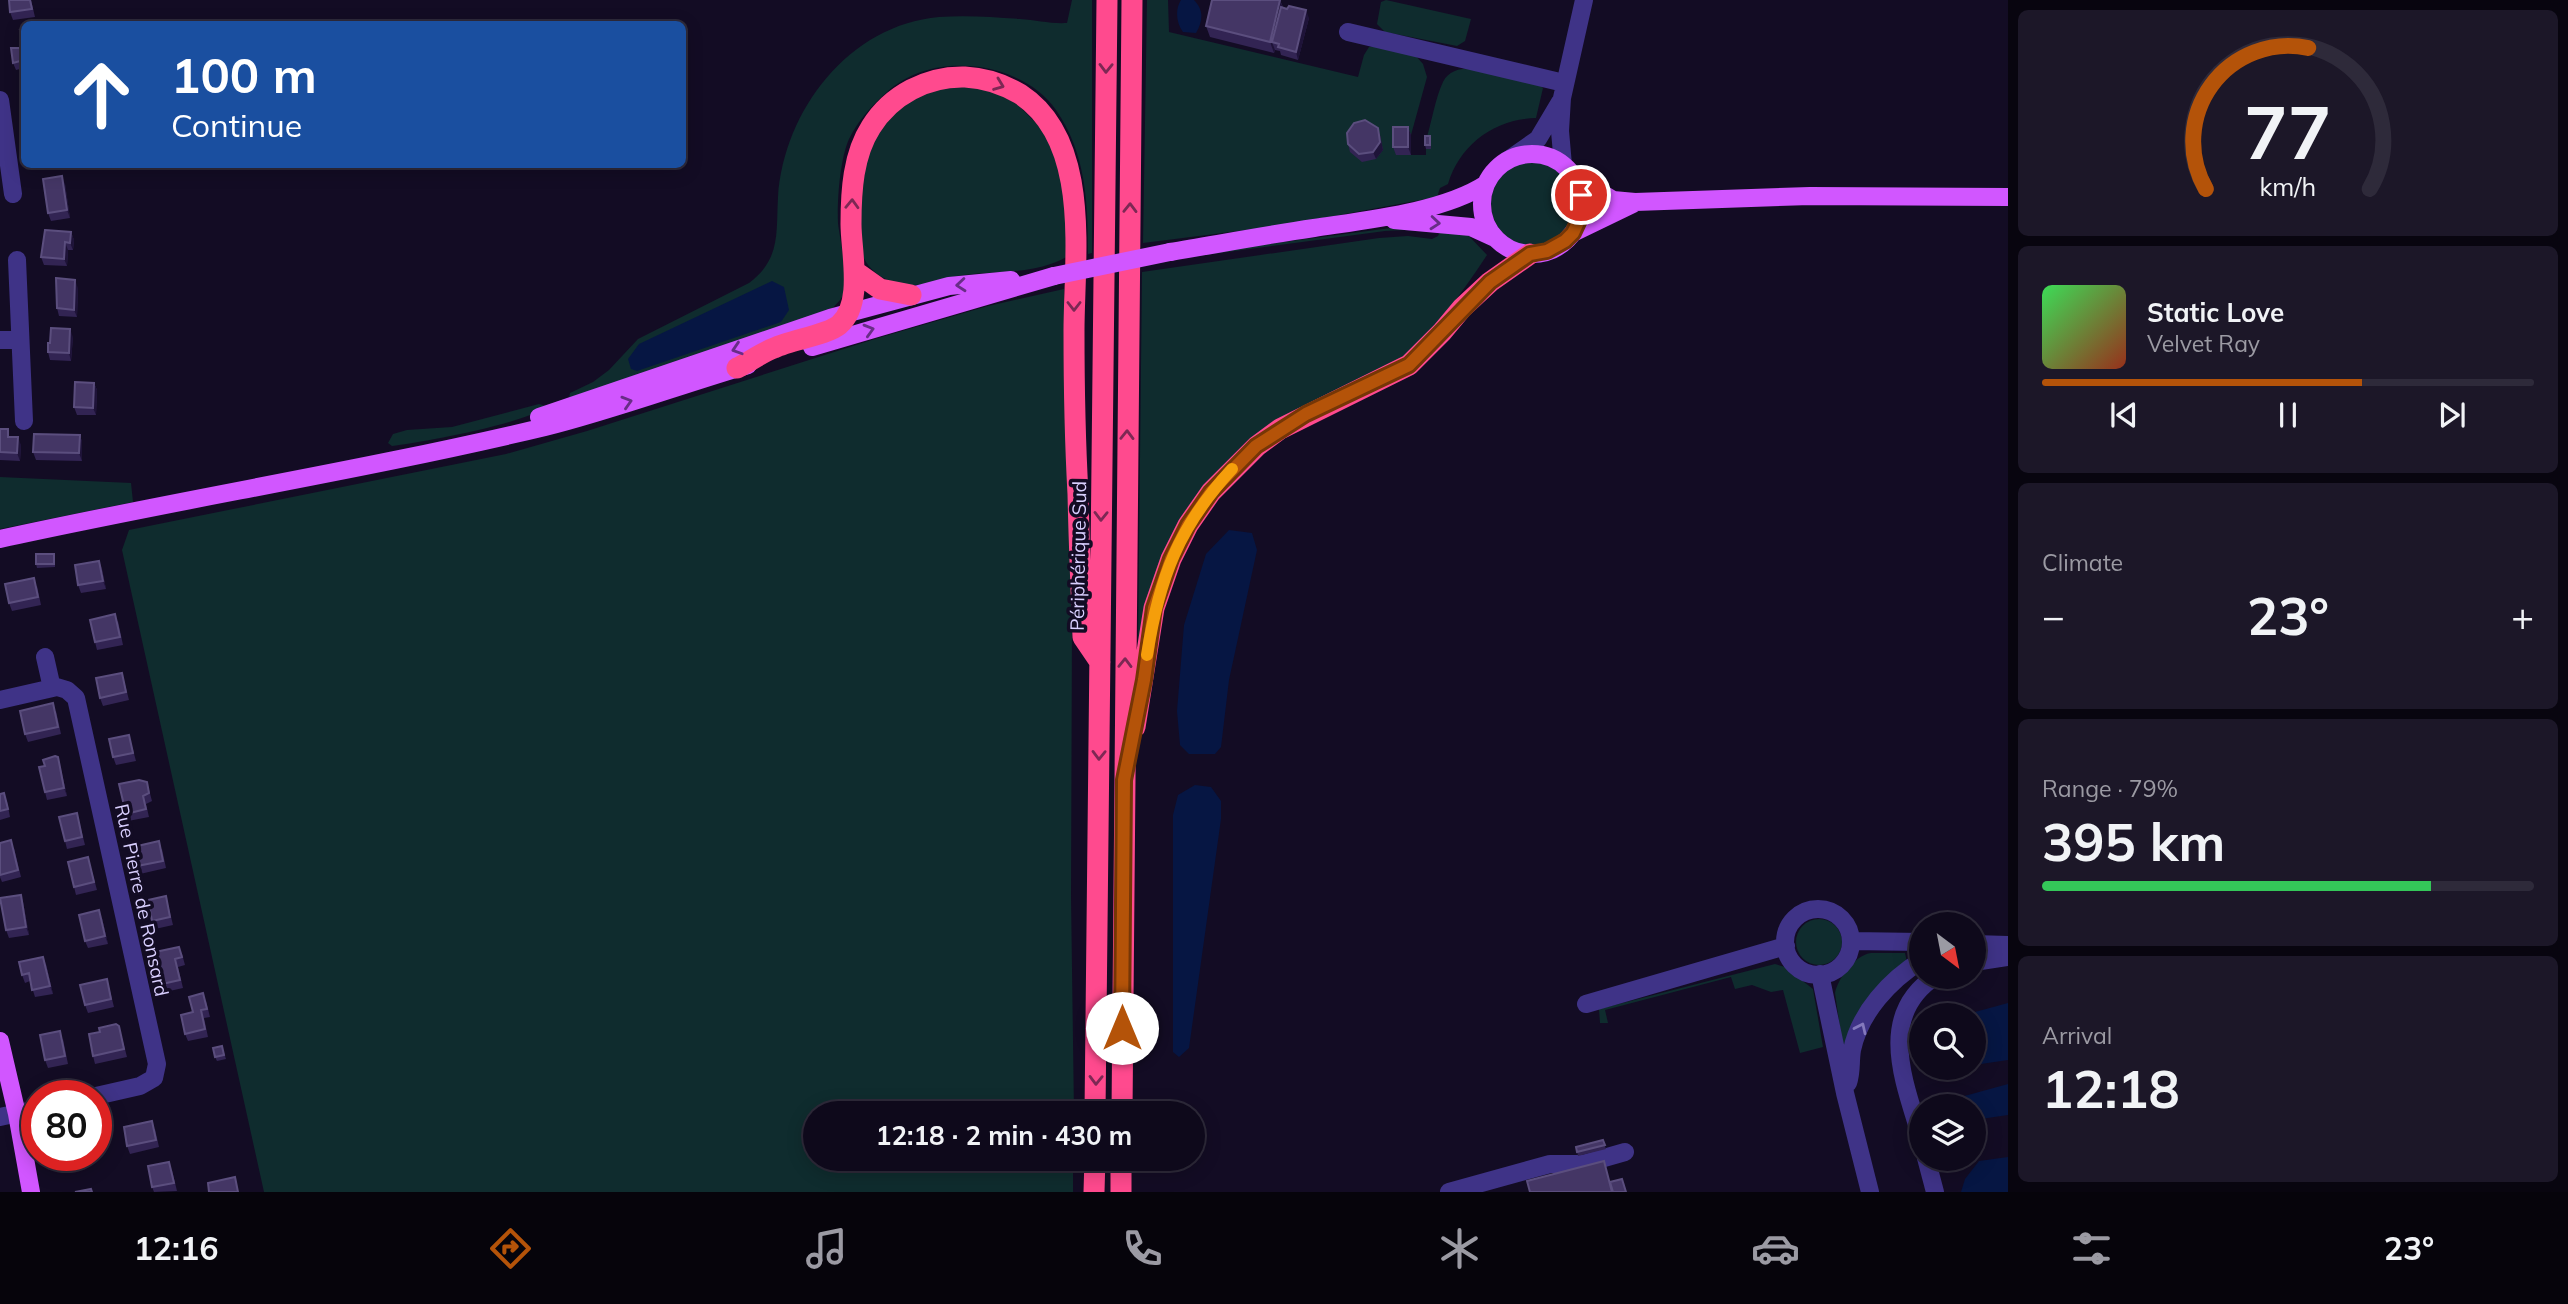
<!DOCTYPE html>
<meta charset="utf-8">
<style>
:root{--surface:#0e091b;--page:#1c1728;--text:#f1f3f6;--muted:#9b9aa3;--line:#2e2a3a;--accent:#b45309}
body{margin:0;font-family:Mulish,sans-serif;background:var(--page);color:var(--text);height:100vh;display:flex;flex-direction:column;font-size:26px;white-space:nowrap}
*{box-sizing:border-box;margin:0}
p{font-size:23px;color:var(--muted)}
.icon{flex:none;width:38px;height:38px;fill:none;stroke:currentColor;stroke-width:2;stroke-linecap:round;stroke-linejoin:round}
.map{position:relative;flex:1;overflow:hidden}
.panel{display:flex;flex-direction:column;gap:10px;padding:10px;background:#08050f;width:560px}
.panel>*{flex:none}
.banner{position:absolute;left:21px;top:21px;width:665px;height:147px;border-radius:10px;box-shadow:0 4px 18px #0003,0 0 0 2px var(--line);background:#1a4fa0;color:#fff;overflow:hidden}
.needle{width:46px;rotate:148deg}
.buttons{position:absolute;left:1909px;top:912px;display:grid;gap:14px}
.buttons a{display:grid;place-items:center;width:77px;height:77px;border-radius:50%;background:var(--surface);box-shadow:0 4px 18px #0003,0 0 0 2px var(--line);font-size:35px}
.speed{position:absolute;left:21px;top:1080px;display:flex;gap:14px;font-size:35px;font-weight:700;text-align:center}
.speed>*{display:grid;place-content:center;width:91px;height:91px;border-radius:50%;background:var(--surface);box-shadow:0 4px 18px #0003,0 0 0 2px var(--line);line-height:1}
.speed .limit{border:10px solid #d22;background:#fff;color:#111}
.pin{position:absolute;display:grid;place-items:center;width:60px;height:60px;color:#fff;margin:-30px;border:4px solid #fff;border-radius:50%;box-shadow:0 2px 7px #0007}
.me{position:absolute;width:77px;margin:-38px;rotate:0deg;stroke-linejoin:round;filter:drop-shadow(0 0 5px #0008)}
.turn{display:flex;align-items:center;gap:24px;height:147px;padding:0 35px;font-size:32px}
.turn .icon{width:91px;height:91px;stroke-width:2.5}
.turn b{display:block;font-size:49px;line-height:60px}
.big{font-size:52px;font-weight:700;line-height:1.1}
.panel .widget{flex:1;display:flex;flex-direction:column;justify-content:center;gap:10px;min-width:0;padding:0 24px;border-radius:10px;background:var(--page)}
.panel .dial{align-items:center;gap:0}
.dial svg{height:182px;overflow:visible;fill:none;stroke:var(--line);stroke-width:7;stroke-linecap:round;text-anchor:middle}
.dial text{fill:var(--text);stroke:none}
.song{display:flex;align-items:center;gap:21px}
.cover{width:84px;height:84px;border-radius:10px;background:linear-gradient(135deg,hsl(130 70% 55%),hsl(10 70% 35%))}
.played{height:7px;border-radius:4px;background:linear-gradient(90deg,var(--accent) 65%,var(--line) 65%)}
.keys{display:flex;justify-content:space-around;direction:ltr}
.heat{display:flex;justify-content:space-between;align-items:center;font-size:38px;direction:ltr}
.charge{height:10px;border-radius:5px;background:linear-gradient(90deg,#34c759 79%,var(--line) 0)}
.trip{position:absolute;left:803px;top:1101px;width:402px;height:70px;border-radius:35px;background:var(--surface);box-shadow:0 4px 18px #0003,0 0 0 2px var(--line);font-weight:700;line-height:70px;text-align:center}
.menu{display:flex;height:112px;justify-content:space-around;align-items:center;background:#06040b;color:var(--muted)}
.menu .icon{width:49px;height:49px}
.menu .selected{color:var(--accent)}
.menu b{font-size:32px;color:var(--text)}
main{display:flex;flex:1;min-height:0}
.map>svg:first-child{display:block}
.green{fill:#0f2c2e}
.water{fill:#061643}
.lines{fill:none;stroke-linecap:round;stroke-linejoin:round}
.minor{stroke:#3f3387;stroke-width:18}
.major{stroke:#d156ff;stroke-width:18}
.highway{stroke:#ff4a8e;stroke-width:21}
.major-bridge{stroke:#d156ff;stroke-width:18}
.wall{fill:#322453}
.shaded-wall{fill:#1e1338}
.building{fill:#443665;stroke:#5b4e7e;stroke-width:2}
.oneway{stroke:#7d2854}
.oneway2{stroke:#682d87}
.oneway3{stroke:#8479bd}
.route-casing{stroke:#753606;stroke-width:18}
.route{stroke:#b45309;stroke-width:12}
.slow{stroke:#f59e0b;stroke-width:12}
.labels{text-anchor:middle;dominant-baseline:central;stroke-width:7;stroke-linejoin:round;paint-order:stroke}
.street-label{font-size:19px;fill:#d9cfff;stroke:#130c24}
</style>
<main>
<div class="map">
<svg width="2008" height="1192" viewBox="0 0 2008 1192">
<rect width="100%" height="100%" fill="#130c24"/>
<path class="green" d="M1072 0H1092V253L1088 254C1088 203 1086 153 1056 110 1040 86 1008 71 980 67 945 63 912 69 886 93 871 106 858 121 849 139 840 159 837 200 838 223 840 241 850 282 842 297 840 301 835 305 832 309L569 398 570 393 593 382 609 370 638 339 749 283C781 259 776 233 778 197 784 110 849 25 939 17 966 15 993 17 1020 19 1036 20 1051 24 1067 23Z
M1147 0H1168L1169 32 1358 77 1364 55 1369 47 1378 46 1415 55 1423 64 1427 77 1411 135 1396 155H1426V149H1431L1426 140C1432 121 1435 99 1443 82 1457 54 1512 77 1535 82L1543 88 1536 118C1495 119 1460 144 1448 184L1440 188 1437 197 1285 225 1143 243Z
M1386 0 1471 19 1465 41 1457 46 1385 32 1377 24 1381 2Z
M963 85 992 90 1018 105 1043 130 1061 165 1068 256C1036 275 1000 270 964 275 941 278 919 290 896 283 885 280 872 272 866 262 857 248 859 230 860 215 862 178 865 138 895 112 921 91 932 90 963 85Z
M1491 204a42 42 0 1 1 84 0a42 42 0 1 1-84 0Z
M1406 226 1434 230 1433 232 1405 230 1385 231 1190 257 1230 249Z
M1441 230 1468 235 1487 255C1462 293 1435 330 1401 360L1204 486 1138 646 1142 272 1379 238 1408 236 1432 239 1438 236Z
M1064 289 1072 620 1071 896 1074 1113H816V1158L1073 1159V1192H264L122 550 129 530 506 454 587 431 878 338 988 306Z
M539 404 546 406C530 423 419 443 392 446L388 443 393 434 407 430 452 427Z
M0 477 131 483 133 502 0 529Z
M1796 942a23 23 0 1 1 46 0a23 23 0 1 1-46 0Z
M1871 953H1905L1907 962 1843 1048 1835 993C1838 978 1855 955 1871 953Z
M1775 964 1785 967 1813 989 1823 1047 1800 1053 1783 990 1771 992 1752 985 1735 989 1731 977 1605 1010 1608 1023H1600L1599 1009Z"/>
<path class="water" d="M1181 0H1194C1204 10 1203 21 1196 33L1183 32C1176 23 1175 9 1181 0Z
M772 281 784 287 789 310 781 322 637 371 631 369 628 359 639 344Z
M1229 530 1252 533 1257 550 1229 680 1221 747 1215 754H1189L1180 745 1177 711 1184 625 1206 554Z
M1195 785 1211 787 1221 801V819L1189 1048 1179 1057 1173 1052V815L1178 795Z
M2008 1003V1060L1974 1065V1015H1972L1975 1012Z
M2008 1084V1115L1974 1120V1106H1950V1100Z
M2008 1157V1192H1961L1965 1179 1979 1161Z"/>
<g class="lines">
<path class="minor" d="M1348 32 1564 83
M0 100 13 194
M1508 160 1538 139 1560 102
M1563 165 1560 131 1562 98 1584 0
M17 260 24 421
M0 340H20
M45 657 52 688
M0 700 57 687 67 690 76 698 157 1064 154 1078 140 1086 96 1096
M1785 942a33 33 0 1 1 66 0a33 33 0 1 1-66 0Z
M1851 941 1922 942
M1974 944 2008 945
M1974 962 2008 957
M1820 974 1845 1093 1870 1192
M1586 1004 1786 946
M1848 1083C1852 1072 1850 1062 1852 1050 1860 1012 1890 980 1922 960
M0 1117 37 1109
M1922 1141C1906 1086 1874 1016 1936 976
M1926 1158 1935 1192
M1449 1192 1550 1164H1583L1625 1152"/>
<path class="major" d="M1482 204a50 50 0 1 1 100 0a50 50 0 1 1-100 0Z
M1575 177 1613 200 1635 202 1810 196 2008 197
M1394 220 1471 227 1495 238
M1573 233 1633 204
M1170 252C1218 244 1266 235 1314 228 1366 220 1443 212 1486 184
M812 347 1054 276
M539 417 830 318 949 286 1011 280
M0 539C181 499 365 470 545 427 613 410 680 385 748 365
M0 1041 17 1114 31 1192"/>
<path class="highway" d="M856 272 880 289 911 295
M737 368C749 362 761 353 774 348 790 340 827 335 839 325 864 304 851 252 851 224 851 191 853 155 871 127 891 95 927 76 965 77 984 78 1003 84 1020 94 1092 141 1074 257 1074 331 1074 385 1075 440 1078 494 1079 542 1081 590 1083 637L1100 662
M1135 727 1154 608 1171 559 1188 525 1211 492 1257 446 1280 429 1409 365 1442 332 1462 308 1490 282 1530 254
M1095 1113 1107 0
M1122 1113 1132 0
M1094 1192 1095 1158
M1121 1192V1158"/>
<path class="major-bridge" d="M1054 276 1170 252"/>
</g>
<path class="wall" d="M9 0H31L35 17 13 20 10 12Z
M1280 0 1283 7 1309 18 1298 60 1281 55 1280 51 1275 50 1274 53 1210 37 1206 26Z
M24 30V68L16 70 13 63 24 46 22 40Z
M1408 127 1411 135V155H1396L1393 147Z
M1380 135 1383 150 1376 159 1362 162 1350 152 1348 144Z
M1430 136 1431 140V149H1426L1425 145Z
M30 164H50L31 168Z
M65 184 70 218 51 221 48 213Z
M71 232 74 240 73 250H68L67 266 44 265 41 257Z
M78 288 77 317 59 316 57 308Z
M73 337 71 361 50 360 48 352 50 343Z
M94 383 97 390 96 415H77L74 407Z
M0 429 21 445 20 461 0 460Z
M80 435 82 442V461L36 460 33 452Z
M54 554 55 558V567L37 568 36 564Z
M99 561 102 569 106 589 81 593 78 585Z
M37 586 41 605 12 611 9 603Z
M118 621 123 645 97 650 95 642Z
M122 673 129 700 103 706 100 698Z
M56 711 61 734 28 742 25 734Z
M129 735 136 761 116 765 113 757Z
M58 757 60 765 67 796 47 800 45 792Z
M147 782 152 801 146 804 149 817 128 821 126 814Z
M0 794 7 801 10 817 0 820Z
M77 813 85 845 67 849 65 841Z
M0 843 14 848 21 877 2 882 0 877Z
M162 849 166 868 140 874 137 866Z
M88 857 97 890 76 895 74 887Z
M21 895 23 902 29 935 9 938 6 930Z
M166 896 173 925 155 929 152 921Z
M102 918 108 944 88 948 85 941Z
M155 952 182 954 185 965 178 967 183 988 165 992Z
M46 964 53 994 35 997 30 981 25 983 22 975Z
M107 979 114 1007 88 1013 85 1005Z
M206 1001 210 1017 204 1018 208 1037 188 1041 185 1034 193 1012Z
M119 1026 127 1057 95 1064 93 1056Z
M63 1039 68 1064 48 1068 45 1060Z
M222 1046 226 1059 217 1061 215 1057Z
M155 1129 159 1147 130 1154 127 1146Z
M1603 1140 1606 1149 1578 1156 1576 1147Z
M85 1155 87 1164 67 1168 64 1160Z
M172 1170 177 1191 154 1192 152 1187Z"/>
<path class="shaded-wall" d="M1280 0 1284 11 1272 42 1275 50 1274 53 1270 42Z
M1306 10 1309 18 1298 60 1296 52Z
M1408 127 1411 135V155L1408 147Z
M1378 128 1380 135 1383 150 1376 159 1373 152Z
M62 176 65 184 70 218 67 210Z
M71 232 74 240 73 250 70 243Z
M65 242 68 250 67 266 64 259Z
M75 280 78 288 77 317 74 310Z
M70 329 73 337 71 361 69 353Z
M94 383 97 390 96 415 93 408Z
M80 435 82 442V461L79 453Z
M18 437 21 445 20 461 17 453Z
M99 561 102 569 106 589 103 581Z
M58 757 60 765 67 796 64 788Z
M21 895 23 902 29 935 26 927Z
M99 910 102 918 108 944 105 936Z
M43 957 46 964 53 994 50 986Z"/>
<path class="building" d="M9 0H30L32 9 10 12Z
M1212 0H1280L1270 42 1206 26Z
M1289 6 1306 10 1296 52 1278 47 1279 44 1272 42 1281 7 1287 9Z
M20 30H24V43L22 40Z
M24 46V60L13 63 11 48H23Z
M1365 120 1378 128 1380 142 1373 152 1359 154 1348 144 1347 133 1354 123Z
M1393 127H1408V147H1393Z
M1425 136H1430V145H1425Z
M62 176 67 210 48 213 43 179Z
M45 230 71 232 70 243 65 242 64 259 41 257Z
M56 278 75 280 74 310 57 308Z
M51 328 70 329 69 353 48 352V343H50Z
M75 382 94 383 93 408 74 407Z
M0 429H8V437H18L17 453 0 452Z
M34 434 80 435 79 453 33 452Z
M36 554H54V564H36Z
M99 561 103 581 78 585 75 565Z
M34 578 38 597 9 603 5 584Z
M115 614 120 637 95 642 90 620Z
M122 673 126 692 100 698 96 678Z
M53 703 58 727 25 734 20 711Z
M129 735 133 753 113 757 109 739Z
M55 756 58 757 64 788 45 792 39 767 45 766 43 760Z
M139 780 147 782 149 793 143 796 146 809 126 814 119 784Z
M4 793 8 809 0 811V794Z
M77 813 82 837 65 841 59 817Z
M11 840 18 870 0 875V843Z
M159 841 163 861 137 866 133 847Z
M88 857 94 882 74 887 68 862Z
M21 895 26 927 6 930 0 898Z
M166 896 170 917 152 921 148 900Z
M99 910 105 936 85 941 79 915Z
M179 947 182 957 175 959 180 980 162 984 155 952Z
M43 957 50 986 32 990 29 973 22 975 19 962Z
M107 979 111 999 85 1005 80 985Z
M203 993 207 1009 201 1010 205 1029 185 1034 181 1015 193 1012 189 997Z
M116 1024 119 1026 124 1049 93 1056 89 1034 100 1032 99 1028Z
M60 1031 65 1056 45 1060 40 1035Z
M222 1046 224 1055 215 1057 213 1048Z
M152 1121 156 1140 127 1146 124 1127Z
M1603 1140 1605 1145 1577 1152 1576 1147Z
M63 1155H84V1156L64 1160Z
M1604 1161 1612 1192H1529H1530L1527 1181Z
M169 1162 174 1183 152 1187 148 1166Z
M235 1177 238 1192H209L208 1183Z
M1622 1179 1626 1192H1613L1610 1182Z
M91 1189 92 1192H75Z"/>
<defs><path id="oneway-chevron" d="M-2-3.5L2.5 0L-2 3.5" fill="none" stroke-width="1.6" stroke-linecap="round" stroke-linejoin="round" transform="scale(1.75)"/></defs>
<g class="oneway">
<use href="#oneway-chevron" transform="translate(1106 68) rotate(91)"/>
<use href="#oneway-chevron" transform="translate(999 85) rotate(21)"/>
<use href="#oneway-chevron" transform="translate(852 204) rotate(-88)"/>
<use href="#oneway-chevron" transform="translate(1130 208) rotate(-89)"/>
<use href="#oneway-chevron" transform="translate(1074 306) rotate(90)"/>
<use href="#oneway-chevron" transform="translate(1127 435) rotate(-89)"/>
<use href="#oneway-chevron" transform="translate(1101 516) rotate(91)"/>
<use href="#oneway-chevron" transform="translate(1125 663) rotate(-89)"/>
<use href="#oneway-chevron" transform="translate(1099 755) rotate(91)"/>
<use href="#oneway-chevron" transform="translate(1096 1080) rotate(91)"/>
</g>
<g class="oneway2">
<use href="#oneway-chevron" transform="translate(1435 223) rotate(5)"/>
<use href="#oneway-chevron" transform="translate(961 285) rotate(175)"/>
<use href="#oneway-chevron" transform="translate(869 330) rotate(-16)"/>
<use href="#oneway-chevron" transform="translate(737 349) rotate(162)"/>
<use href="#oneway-chevron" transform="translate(627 402) rotate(-17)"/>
</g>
<use class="oneway3" href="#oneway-chevron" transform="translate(1861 1028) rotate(-65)"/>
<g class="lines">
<defs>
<path id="route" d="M1122 1028 1124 780 1144 680 1154 608 1171 559 1188 525 1211 492 1256 446 1306 414 1409 365 1490 282 1530 254 1547 251 1565 241 1573 233 1580 218 1581 195"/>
</defs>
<use href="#route" class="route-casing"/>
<use href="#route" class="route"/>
<path class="slow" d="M1147 655C1159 578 1179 526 1232 469"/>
</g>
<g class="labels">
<g class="street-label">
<text transform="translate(1078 556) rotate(-89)">Périphérique Sud</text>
<text transform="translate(142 900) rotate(78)">Rue Pierre de Ronsard</text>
</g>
</g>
</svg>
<div class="buttons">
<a><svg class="needle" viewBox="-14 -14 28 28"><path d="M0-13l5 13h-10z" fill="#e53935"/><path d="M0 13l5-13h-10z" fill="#9b9aa3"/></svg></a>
<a><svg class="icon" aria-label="search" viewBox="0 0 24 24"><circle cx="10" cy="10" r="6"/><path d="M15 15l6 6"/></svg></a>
<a><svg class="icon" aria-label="layers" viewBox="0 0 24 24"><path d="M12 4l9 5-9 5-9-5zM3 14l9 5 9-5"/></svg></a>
</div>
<div class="speed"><div class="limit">80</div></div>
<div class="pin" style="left:1581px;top:195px;background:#d93025"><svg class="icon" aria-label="arrive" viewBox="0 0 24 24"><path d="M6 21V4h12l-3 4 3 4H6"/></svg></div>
<svg class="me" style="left:1122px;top:1028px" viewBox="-20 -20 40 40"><circle r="19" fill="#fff"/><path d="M0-13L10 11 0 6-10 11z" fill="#b45309"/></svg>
<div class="trip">12:18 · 2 min · 430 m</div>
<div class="banner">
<div class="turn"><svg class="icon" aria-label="ahead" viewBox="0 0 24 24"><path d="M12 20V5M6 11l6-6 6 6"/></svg><div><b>100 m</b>Continue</div></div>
</div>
</div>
<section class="panel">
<div class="widget dial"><svg viewBox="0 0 100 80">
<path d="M14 69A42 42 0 1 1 86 69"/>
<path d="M14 69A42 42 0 0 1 59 7" stroke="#b45309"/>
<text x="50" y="56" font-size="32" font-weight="700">77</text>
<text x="50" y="72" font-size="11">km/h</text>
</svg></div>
<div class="widget">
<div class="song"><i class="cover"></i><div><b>Static Love</b><p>Velvet Ray</p></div></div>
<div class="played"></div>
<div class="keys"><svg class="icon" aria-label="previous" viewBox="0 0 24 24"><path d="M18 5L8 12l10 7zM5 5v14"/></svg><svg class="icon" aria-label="pause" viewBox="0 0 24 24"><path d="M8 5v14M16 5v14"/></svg><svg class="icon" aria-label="next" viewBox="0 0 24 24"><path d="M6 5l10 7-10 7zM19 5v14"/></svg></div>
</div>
<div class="widget"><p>Climate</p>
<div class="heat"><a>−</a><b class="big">23°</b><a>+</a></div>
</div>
<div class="widget"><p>Range · 79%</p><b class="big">395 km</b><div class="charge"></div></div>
<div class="widget"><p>Arrival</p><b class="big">12:18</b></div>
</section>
</main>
<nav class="menu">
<b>12:16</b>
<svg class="icon selected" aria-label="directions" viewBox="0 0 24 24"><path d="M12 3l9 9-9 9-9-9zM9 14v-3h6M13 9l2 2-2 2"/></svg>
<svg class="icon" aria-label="music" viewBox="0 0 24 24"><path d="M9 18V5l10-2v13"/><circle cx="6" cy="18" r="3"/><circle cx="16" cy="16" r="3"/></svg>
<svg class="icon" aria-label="phone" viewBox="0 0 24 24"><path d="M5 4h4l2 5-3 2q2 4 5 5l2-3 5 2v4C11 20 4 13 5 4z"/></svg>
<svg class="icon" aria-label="climate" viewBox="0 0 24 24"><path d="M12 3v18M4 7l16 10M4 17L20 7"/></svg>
<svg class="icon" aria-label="car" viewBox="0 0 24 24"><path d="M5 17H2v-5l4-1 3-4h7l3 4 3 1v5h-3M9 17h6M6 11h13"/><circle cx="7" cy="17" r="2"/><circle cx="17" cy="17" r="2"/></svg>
<svg class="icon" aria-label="filters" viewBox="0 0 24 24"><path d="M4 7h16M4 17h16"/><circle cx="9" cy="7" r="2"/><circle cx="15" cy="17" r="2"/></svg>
<b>23°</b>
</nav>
